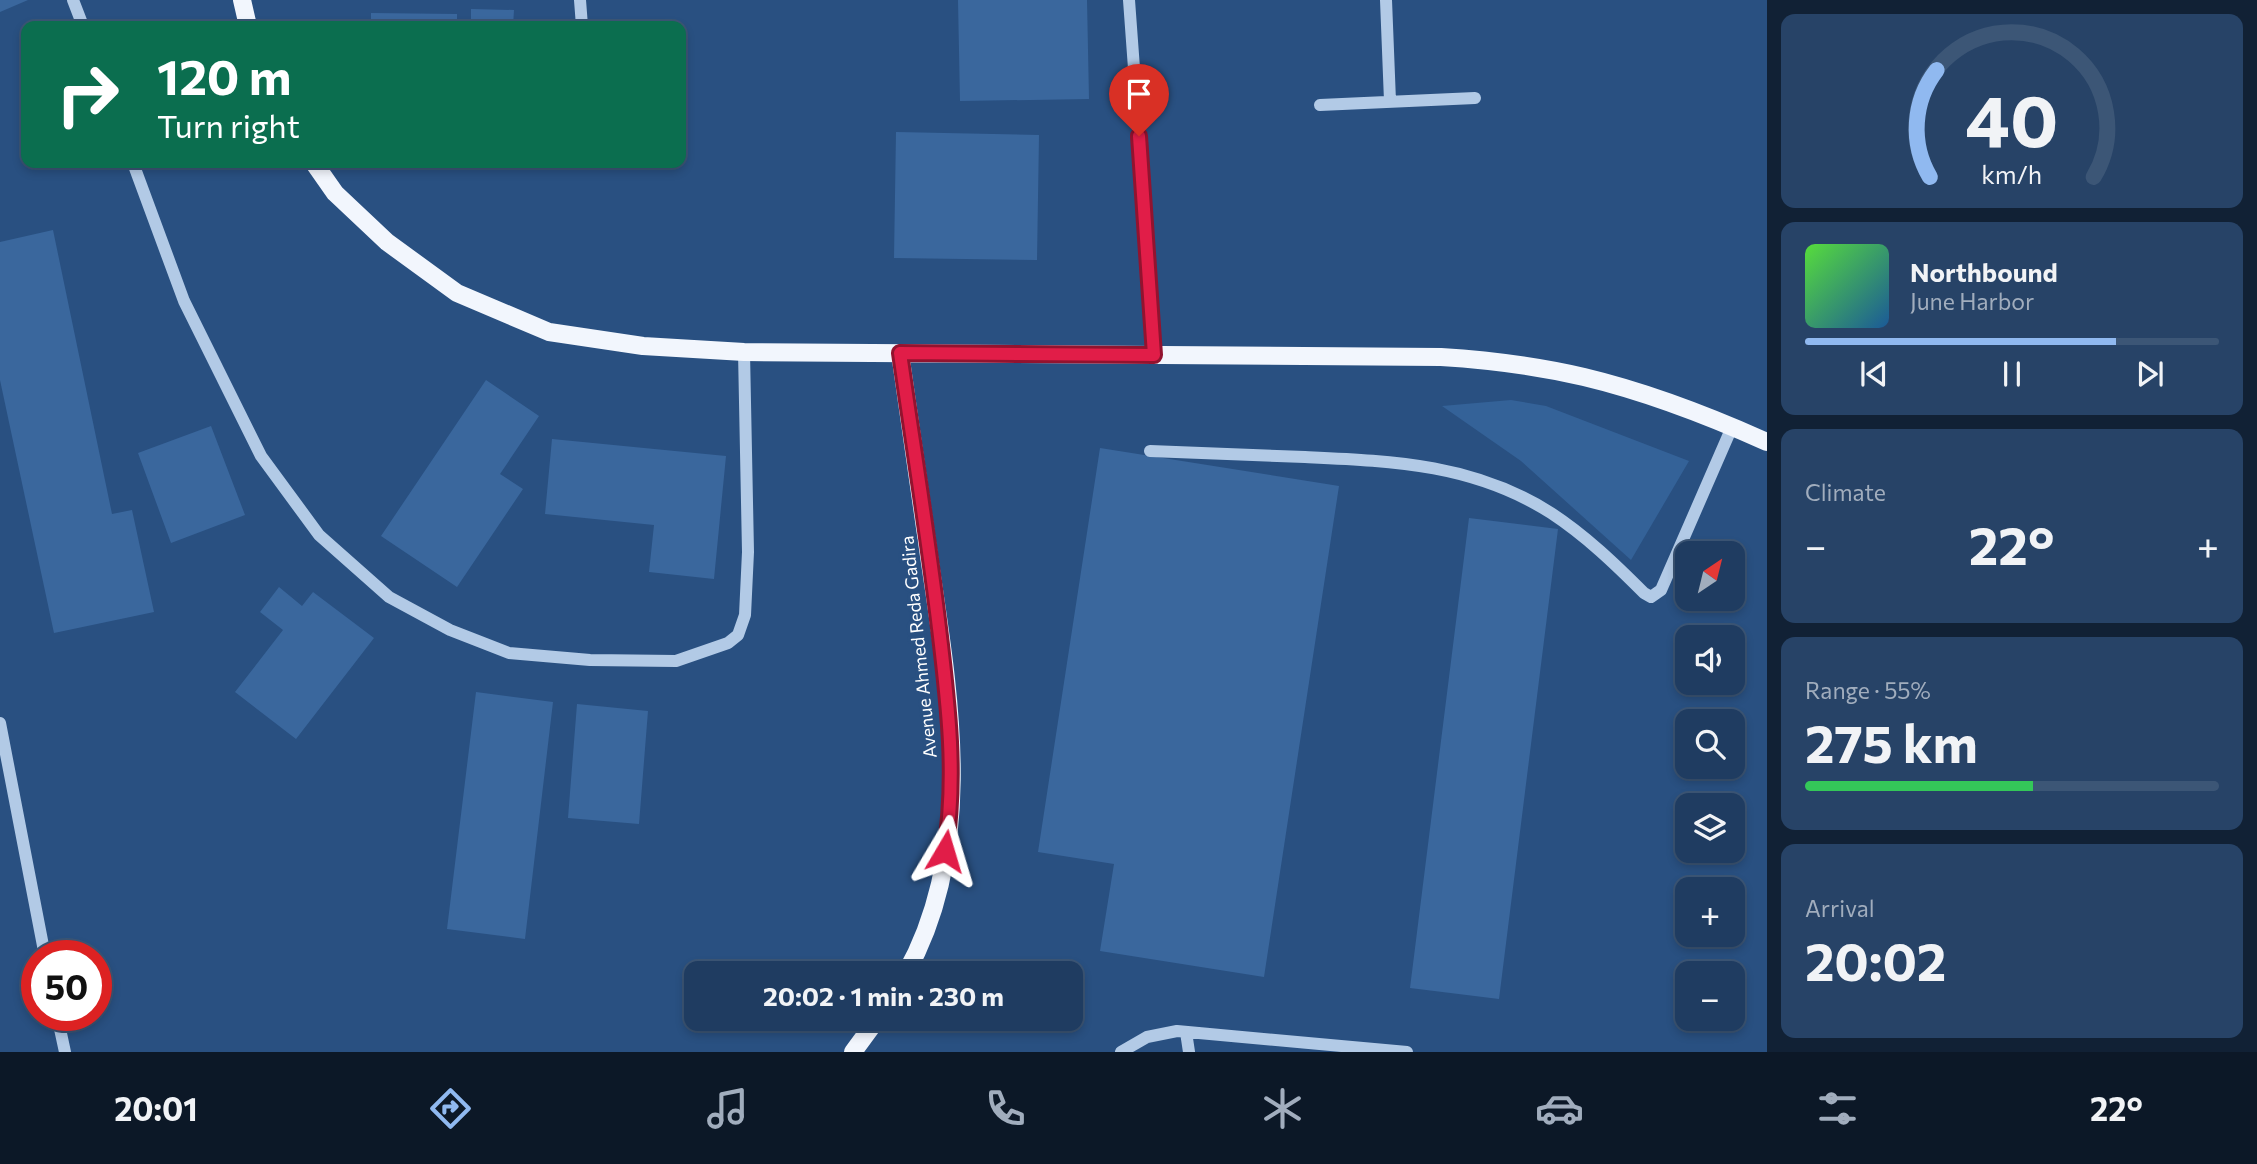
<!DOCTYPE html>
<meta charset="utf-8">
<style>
:root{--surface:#1f3c61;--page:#274367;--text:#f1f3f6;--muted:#a1adbd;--line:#3c5676;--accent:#90b9f0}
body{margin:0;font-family:Commissioner,sans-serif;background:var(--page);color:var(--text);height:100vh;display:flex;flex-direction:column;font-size:26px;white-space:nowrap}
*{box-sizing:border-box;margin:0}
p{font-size:23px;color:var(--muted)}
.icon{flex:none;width:38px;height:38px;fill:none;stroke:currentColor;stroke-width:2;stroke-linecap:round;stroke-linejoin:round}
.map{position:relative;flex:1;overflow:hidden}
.panel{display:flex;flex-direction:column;gap:14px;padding:14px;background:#112135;width:490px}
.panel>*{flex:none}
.hud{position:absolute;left:21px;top:21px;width:665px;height:147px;border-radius:14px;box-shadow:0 4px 10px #0003,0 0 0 2px var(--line);background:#0b6e4f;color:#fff;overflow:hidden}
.needle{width:46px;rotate:35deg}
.fabs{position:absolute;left:1675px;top:541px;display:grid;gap:14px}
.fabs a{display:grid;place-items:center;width:70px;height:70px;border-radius:14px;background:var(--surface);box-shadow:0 4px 10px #0003,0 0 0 2px var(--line);font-size:35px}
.speed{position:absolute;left:21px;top:940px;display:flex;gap:14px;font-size:35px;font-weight:700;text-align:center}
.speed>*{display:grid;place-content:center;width:91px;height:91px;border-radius:50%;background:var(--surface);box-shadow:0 4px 10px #0003,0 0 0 2px var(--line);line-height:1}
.speed .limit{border:10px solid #d22;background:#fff;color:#111}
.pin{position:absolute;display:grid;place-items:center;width:60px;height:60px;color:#fff;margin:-72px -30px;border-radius:50% 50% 50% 0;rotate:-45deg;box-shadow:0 0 7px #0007}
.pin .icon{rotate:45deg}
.me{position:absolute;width:77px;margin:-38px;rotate:7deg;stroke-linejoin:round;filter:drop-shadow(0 0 5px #0008)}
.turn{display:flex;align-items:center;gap:24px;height:147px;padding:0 21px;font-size:32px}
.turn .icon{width:91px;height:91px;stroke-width:2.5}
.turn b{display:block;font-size:49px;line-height:60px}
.big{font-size:52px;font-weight:700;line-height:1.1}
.panel .widget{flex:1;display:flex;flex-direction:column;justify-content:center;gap:10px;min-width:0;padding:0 24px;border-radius:14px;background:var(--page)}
.panel .dial{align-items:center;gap:0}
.dial svg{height:182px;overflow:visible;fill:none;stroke:var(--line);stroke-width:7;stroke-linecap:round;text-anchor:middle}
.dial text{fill:var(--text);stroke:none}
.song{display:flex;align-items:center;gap:21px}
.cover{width:84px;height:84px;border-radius:10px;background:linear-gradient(135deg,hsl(110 70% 55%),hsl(210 70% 35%))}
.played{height:7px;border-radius:4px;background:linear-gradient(90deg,var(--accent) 75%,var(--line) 75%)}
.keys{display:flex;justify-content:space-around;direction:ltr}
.heat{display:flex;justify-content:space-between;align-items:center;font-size:38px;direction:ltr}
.charge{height:10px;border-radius:5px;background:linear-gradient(90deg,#34c759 55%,var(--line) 0)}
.trip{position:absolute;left:684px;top:961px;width:399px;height:70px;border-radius:14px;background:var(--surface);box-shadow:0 4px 10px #0003,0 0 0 2px var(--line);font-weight:700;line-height:70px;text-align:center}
.tabs{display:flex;height:112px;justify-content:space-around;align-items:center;background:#0c1827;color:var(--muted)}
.tabs .icon{width:49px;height:49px}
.tabs .current{color:var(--accent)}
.tabs b{font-size:32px;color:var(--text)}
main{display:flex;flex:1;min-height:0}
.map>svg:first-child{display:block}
.green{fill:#346298}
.building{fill:#3a679d}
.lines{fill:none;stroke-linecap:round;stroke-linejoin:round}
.minor{stroke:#b2cae6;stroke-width:12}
.major{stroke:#f2f6fd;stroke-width:18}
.route-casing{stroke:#92132f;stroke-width:18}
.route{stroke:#e11d48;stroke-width:12}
.labels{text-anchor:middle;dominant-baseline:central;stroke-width:7;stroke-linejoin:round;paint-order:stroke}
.street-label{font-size:18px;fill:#fff;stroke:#295081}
</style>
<main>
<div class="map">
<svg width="1767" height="1052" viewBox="0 0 1767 1052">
<rect width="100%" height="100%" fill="#295081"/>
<path class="green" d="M1511 400 1546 406 1689 461 1631 560 1521 461 1442 406Z"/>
<path class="building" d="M0 0H28L0 12Z
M958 0H1087L1089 99 960 101Z
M471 9 514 10 513 26H471Z
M371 13 457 14V26H371Z
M896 132 1039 135 1037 260 894 258Z
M53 230 112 514 132 510 154 612 54 633 0 380V242Z
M486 380 539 416 500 474 523 489 457 587 381 536Z
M211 426 245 515 171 543 138 453Z
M552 439 726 456 714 579 649 572 654 525 545 514Z
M1100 448 1339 486 1264 977 1100 951 1114 864 1038 852Z
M1469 518 1558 529 1499 999 1410 988Z
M279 587 302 606 313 592 374 638 296 739 235 692 283 630 260 612Z
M476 692 553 702 525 939 447 929Z
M577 704 648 711 639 824 568 818Z"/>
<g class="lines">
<path class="minor" d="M73 0 83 26
M580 0 582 26
M1129 0 1155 355
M1386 0 1390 101
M1320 105 1475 98
M133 163 184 301 261 456 319 535 389 597 450 630 509 653 590 660 676 661 728 643 738 635 745 615 748 552 744 352
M1150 451C1201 453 1253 455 1305 457 1393 461 1474 464 1551 513 1586 536 1615 564 1644 593L1651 597 1661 590 1732 427
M0 723 45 956
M57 1015 65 1052
M1186 1032 1189 1052
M1121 1052 1147 1037 1177 1031 1407 1052"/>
<path class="major" d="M242 0 248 26
M314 163 335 193 387 242 457 293 549 332 643 346 744 352 1441 357C1489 360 1537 366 1584 377 1647 392 1709 416 1767 442
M900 353C910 423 920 493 930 563 950 697 976 848 906 973
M853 1052 878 1018"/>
</g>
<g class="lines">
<defs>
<path id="route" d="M945 851C957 776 948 703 939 628 928 536 913 444 900 353L1154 355 1139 136"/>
</defs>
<use href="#route" class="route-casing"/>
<use href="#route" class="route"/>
</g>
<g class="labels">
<g class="street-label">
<text transform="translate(918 647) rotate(-96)">Avenue Ahmed Reda Gadira</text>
</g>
</g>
</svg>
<div class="fabs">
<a><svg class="needle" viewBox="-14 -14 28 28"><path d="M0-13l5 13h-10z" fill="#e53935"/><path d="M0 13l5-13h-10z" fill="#a1adbd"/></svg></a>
<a><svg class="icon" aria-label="sound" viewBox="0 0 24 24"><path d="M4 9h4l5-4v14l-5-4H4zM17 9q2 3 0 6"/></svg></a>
<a><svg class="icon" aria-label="search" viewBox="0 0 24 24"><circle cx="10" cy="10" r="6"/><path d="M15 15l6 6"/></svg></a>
<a><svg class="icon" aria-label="layers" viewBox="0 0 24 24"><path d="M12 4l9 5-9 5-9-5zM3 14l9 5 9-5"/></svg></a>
<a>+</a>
<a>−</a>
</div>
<div class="speed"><div class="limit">50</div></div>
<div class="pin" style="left:1139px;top:136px;background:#d93025"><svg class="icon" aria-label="arrive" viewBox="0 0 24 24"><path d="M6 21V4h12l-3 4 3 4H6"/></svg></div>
<svg class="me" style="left:945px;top:851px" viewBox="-20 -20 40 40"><path d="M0-17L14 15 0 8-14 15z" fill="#e11d48" stroke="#fff" stroke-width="4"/></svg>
<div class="trip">20:02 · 1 min · 230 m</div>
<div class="hud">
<div class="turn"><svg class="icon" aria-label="right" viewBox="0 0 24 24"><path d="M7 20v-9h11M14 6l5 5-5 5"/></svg><div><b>120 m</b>Turn right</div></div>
</div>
</div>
<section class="panel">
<div class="widget dial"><svg viewBox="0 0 100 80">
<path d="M14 69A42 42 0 1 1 86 69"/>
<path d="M14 69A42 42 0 0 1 17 22" stroke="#90b9f0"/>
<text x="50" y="56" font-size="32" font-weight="700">40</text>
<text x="50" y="72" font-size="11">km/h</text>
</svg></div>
<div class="widget">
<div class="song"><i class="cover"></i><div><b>Northbound</b><p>June Harbor</p></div></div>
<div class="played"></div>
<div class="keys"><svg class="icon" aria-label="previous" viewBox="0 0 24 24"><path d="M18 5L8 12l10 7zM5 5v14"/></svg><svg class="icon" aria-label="pause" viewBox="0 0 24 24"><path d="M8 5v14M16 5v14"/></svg><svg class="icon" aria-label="next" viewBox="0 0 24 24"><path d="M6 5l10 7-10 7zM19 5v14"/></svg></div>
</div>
<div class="widget"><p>Climate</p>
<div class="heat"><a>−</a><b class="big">22°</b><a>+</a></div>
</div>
<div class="widget"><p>Range · 55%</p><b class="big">275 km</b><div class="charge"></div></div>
<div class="widget"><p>Arrival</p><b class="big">20:02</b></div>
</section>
</main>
<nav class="tabs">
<b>20:01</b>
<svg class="icon current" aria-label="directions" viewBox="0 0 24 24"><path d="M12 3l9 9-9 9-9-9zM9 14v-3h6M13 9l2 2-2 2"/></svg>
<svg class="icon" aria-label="music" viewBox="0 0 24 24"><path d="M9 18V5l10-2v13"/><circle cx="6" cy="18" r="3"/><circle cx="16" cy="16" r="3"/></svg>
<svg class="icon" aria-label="phone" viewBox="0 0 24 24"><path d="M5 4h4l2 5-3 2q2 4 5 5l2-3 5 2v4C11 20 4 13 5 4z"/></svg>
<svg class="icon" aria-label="climate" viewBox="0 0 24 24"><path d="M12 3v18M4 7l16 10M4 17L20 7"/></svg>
<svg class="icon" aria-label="car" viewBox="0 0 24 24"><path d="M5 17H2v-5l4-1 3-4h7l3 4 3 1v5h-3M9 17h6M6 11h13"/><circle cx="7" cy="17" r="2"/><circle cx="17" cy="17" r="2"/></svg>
<svg class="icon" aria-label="filters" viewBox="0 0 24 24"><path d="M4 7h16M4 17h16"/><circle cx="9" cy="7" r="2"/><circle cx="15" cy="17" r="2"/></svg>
<b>22°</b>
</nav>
